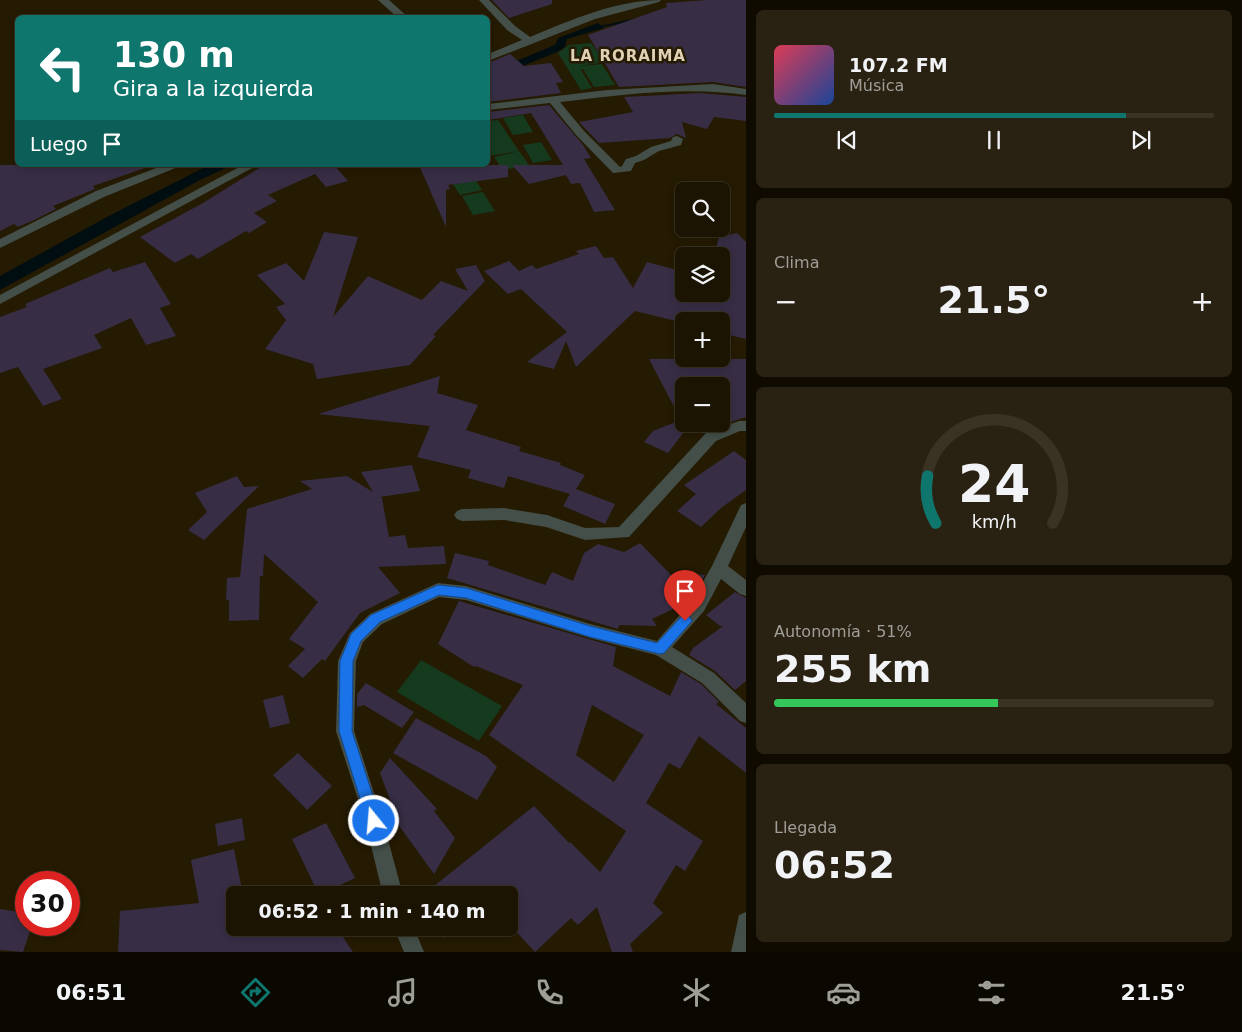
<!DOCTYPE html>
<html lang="es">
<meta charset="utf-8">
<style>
:root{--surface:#1c1402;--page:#292111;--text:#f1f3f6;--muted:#a09e99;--line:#3a3324;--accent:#0f766e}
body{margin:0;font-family:"DejaVu Sans",sans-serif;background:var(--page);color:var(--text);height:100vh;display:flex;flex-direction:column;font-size:19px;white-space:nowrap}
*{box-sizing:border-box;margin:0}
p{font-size:16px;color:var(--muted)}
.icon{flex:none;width:28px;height:28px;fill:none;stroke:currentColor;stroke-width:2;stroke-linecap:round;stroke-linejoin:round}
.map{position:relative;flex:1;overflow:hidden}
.drawer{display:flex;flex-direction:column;gap:10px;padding:10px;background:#0f0b01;width:496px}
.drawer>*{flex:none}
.banner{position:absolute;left:15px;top:15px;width:475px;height:152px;border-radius:8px;box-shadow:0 2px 8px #0003,0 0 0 1px var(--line);background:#0f766e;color:#fff;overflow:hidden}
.tools{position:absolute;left:675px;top:182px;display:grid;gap:10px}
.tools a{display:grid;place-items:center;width:55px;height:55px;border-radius:8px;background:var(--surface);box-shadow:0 2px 8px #0003,0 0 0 1px var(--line);font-size:25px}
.speed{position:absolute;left:15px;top:871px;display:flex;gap:10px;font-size:25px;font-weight:700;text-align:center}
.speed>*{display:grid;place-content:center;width:65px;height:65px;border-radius:50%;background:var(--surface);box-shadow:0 2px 8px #0003,0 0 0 1px var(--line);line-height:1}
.speed .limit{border:8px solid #d22;background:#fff;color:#111}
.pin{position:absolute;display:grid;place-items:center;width:42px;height:42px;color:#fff;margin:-51px -21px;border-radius:50% 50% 50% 0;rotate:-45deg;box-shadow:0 0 5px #0007}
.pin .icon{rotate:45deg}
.me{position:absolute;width:55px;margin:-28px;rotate:343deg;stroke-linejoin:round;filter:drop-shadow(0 0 4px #0008)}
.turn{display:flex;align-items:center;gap:18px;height:105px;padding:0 15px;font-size:22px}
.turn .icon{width:65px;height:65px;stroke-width:2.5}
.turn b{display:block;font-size:35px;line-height:42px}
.then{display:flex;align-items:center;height:48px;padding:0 15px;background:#0003;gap:10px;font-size:19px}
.big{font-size:38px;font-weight:700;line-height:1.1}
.drawer .widget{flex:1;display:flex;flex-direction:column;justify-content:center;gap:8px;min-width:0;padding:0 18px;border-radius:8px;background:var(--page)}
.drawer .dial{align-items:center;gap:0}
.dial svg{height:130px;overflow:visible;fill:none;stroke:var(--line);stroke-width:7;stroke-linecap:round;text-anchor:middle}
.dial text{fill:var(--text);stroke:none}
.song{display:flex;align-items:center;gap:15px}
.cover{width:60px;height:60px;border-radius:8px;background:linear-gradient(135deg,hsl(350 70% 55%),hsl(220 70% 35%))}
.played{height:5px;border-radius:2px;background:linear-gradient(90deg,var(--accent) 80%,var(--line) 80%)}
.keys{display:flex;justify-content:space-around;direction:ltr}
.heat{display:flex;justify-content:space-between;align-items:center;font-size:28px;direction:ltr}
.charge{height:8px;border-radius:4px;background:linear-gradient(90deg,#34c759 51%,var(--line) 0)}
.trip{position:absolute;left:226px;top:886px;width:292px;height:50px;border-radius:8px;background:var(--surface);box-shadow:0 2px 8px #0003,0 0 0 1px var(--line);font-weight:700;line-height:50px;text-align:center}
.tabs{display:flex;height:80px;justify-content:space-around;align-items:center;background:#0b0801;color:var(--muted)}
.tabs .icon{width:35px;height:35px}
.tabs .active{color:var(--accent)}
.tabs b{font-size:22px;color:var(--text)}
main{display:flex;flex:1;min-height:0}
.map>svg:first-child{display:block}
.green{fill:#153a1e}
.water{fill:#000e12}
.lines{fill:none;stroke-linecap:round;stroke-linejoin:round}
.stream{fill:#000e12;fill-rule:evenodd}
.building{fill:#372e45;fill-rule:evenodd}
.minor{fill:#434f48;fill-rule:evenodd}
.route{fill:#1a73e8;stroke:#114b97}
.labels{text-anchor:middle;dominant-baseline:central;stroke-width:5;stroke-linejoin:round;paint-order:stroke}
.far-district-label{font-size:15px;font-weight:bold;letter-spacing:1px;fill:#e0d1b4;stroke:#251a02}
</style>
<main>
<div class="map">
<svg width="746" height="952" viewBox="0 0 746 952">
<rect width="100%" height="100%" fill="#251a02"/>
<path class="green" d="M591 43 605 62 580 66 602 64 615 85 594 87 583 69 581 70 592 88 581 90 558 53 569 45Z
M523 115 533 132 513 135 503 118Z
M498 120 519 151 490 156 488 151V121Z
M541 142 552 160 533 163 523 145Z
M519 151 529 165 503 170 494 157Z
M475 179 482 190 460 195 452 183Z
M483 192 495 211 473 215 462 196Z
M421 660 502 706 479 741 397 692Z"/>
<path class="water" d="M598 23 604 28 567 39 565 47 557 52 488 80V73L550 47 556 44 558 38Z
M209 165H232L200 180 0 290V276L107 217Z"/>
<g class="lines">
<path class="stream" d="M633 19 635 20V21L592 29 590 28Z"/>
</g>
<path class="building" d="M492 0H552V4L509 18Z
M707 0H746V87L713 82 619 87 588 35 667 7 666 3Z
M510 54 524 66 551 63 563 82 556 83 561 93 488 102V63Z
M700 93 746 97V121L714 117 707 129 682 122 686 138 677 134 670 138 599 143 579 122 633 112 624 97Z
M549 105 583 145 591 158 584 159 615 210 594 212 580 183 571 184 566 175 529 184 512 165H563L531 113 488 120V112Z
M0 165H145V168L93 186 95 189 53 206 56 209 34 220 18 227 14 224 0 231Z
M264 165H334L348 181 326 187 315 174 268 195 277 201 254 213 267 222 249 233 246 231 198 259 191 254 175 263 140 237 203 203Z
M419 165H508V177L448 185 450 189 446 190V227Z
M324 232 358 237 333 317 368 276 422 300 441 281 468 291 455 269 476 265 485 281 433 335 436 336 410 365 317 379 313 364 265 349 286 320 276 307 285 304 257 275 286 263 304 281Z
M737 233 746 242V339L721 333V321H676L635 311 576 367 566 341 554 369 527 362 567 332 521 289 508 294 484 271 509 261 519 271 532 265 536 269 579 254 576 251 596 246 604 258 613 257 633 288 647 262 684 272V294H721V256H714L719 237Z
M145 262 171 304 160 308 176 336 146 345 131 318 94 335 102 348 43 369 62 399 43 406 18 367 0 373V317L27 307 25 304 110 268 113 272Z
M649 359H746V417L721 425V386H684V424H690L668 453 644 442 653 431 681 420Z
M440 376 437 393 478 405 466 430 521 447 519 451 561 463 560 465 585 475 576 489 615 504 605 524 563 506 570 494 508 476 504 488 468 478 471 470 417 457 430 426 318 414Z
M734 451 746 460V490L721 508 701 527 677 511 696 494 684 485Z
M412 465 420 491 380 497 382 498 389 537 405 535 408 548 444 546 446 564 378 567 400 593 360 613 325 661 322 659 303 678 288 666 305 649 289 639 318 602 264 554 263 576H260L259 620 229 621V600H226L227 578 240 577 247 509 312 489 300 481 347 476 373 492 361 472Z
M237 476 244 487 259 486 204 540 188 530 207 512 195 493Z
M640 543 672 576 679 572 705 575 690 601 652 619 657 626 619 625 618 629 447 578 455 553 489 561 488 565 545 585 552 572 573 581 584 553 598 544 624 552Z
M735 592 746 598V681L735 690 715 671 689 655 693 648 723 626H720L706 615Z
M459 601 616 647 613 666 670 696 681 672 701 684 719 702 716 704 746 728V773L699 736 680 769 669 763 646 803 703 841 685 871 676 865 653 903 663 913 630 944 633 952H612L597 907 578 925 571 918 535 952 510 925V895H423L534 806 569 843 570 842 600 872 626 831 489 735 523 685 476 666 474 667 438 644ZM592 705 644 735 614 782 576 755Z
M366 683 414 712 402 728 364 705 357 707V694Z
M283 695 290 723 270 728 263 700Z
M416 718 486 756 497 767 477 800 393 753Z
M298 753 332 786 307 810 273 775Z
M390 758 437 809 434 811 455 838 434 874 400 827 380 773Z
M242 818 245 840 218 846 215 824Z
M326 823 355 878 319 895 292 839Z
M234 849 243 895H235V928H337L353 952H118L120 911 199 903 191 860Z
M0 909 26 913V925H32L23 952 0 950Z
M436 928H460L443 938Z"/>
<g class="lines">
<path class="minor" d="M378 0H389L409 18H398Z
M479 0H489L515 26 530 37C571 20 616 0 661 0L659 2 595 19 488 61V54L522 40 507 30Z
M713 84 746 89V95C685 86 621 95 560 102L584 131 620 167 622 166 626 159 636 156 651 147 671 141 673 137 677 136 683 139 681 145 659 151 644 160 635 163 631 171 613 173 576 135 550 103 488 110V104L607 90Z
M164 165H180L178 167 104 197 0 248V239L96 191Z
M243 165H258L0 304V295Z
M739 421H746V431H740L716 441 629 537 585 540 546 527 504 520 462 521 457 519 454 515 457 511 462 509 504 508 547 515 585 528 619 527 706 433Z
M746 503V527L728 566 746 580V596L740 594 721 579 704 611 672 647 714 673 746 703V723L740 721 702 683 656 655 590 638 466 600 439 597 382 624 363 642 356 661 354 731 383 821 403 895H383L365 821 336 731 338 661 350 633 370 614 438 583 466 586 590 624 657 641 692 601 712 566 741 505Z
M746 912V952H731L739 915Z
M394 928H414L424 952H404Z"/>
</g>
<path class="route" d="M438 585 466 588 590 626 657 643 681 617 685 615 690 617 692 621 664 653 660 654 590 637 466 598 439 595 380 622 361 641 353 661 352 731 381 821 379 826 374 828 369 826 367 821 339 731 340 661 351 634 371 615Z"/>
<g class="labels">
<g class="far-district-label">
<text x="628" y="56">LA RORAIMA</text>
</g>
</g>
</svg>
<div class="tools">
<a><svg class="icon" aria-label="search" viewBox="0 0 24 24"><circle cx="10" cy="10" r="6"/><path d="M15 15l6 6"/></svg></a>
<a><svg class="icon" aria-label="layers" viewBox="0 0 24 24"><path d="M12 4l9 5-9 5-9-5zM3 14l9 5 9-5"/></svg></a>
<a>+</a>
<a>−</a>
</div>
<div class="speed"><div class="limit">30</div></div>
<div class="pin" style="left:685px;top:621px;background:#d93025"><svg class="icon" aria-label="arrive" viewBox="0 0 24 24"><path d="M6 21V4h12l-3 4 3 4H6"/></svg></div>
<svg class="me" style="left:374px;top:821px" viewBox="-20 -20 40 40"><circle r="17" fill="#1a73e8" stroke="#fff" stroke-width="3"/><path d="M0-11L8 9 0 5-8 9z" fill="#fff"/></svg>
<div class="trip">06:52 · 1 min · 140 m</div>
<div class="banner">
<div class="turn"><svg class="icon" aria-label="left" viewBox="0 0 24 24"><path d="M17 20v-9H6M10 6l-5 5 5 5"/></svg><div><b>130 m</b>Gira a la izquierda</div></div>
<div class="then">Luego<svg class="icon" aria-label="arrive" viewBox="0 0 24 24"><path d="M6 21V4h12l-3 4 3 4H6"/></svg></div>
</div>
</div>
<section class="drawer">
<div class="widget">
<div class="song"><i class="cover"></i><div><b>107.2 FM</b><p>Música</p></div></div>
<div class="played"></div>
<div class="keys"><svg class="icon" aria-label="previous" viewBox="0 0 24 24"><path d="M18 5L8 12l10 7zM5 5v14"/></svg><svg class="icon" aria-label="pause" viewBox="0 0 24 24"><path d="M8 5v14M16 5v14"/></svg><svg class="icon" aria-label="next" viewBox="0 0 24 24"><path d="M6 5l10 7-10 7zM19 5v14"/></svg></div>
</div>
<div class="widget"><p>Clima</p>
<div class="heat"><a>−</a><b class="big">21.5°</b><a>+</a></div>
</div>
<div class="widget dial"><svg viewBox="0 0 100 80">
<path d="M14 69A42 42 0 1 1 86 69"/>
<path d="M14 69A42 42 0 0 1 9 40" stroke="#0f766e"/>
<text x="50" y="56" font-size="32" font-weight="700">24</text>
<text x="50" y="72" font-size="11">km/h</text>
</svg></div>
<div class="widget"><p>Autonomía · 51%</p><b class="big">255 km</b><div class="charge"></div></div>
<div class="widget"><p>Llegada</p><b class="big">06:52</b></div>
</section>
</main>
<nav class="tabs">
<b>06:51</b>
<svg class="icon active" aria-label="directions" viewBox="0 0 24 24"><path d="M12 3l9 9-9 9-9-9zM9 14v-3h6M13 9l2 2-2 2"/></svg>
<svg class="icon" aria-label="music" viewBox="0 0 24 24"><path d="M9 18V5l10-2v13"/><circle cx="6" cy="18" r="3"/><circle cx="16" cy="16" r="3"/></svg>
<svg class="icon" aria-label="phone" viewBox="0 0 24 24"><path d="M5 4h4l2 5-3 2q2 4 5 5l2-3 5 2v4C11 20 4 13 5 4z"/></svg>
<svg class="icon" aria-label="climate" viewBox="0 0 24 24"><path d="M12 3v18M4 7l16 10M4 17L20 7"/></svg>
<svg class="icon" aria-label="car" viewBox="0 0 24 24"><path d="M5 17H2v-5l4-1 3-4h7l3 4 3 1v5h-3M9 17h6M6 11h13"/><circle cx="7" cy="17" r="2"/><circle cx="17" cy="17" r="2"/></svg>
<svg class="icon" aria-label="filters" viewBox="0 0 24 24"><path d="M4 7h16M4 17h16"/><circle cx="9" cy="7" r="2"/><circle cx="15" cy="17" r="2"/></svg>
<b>21.5°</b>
</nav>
